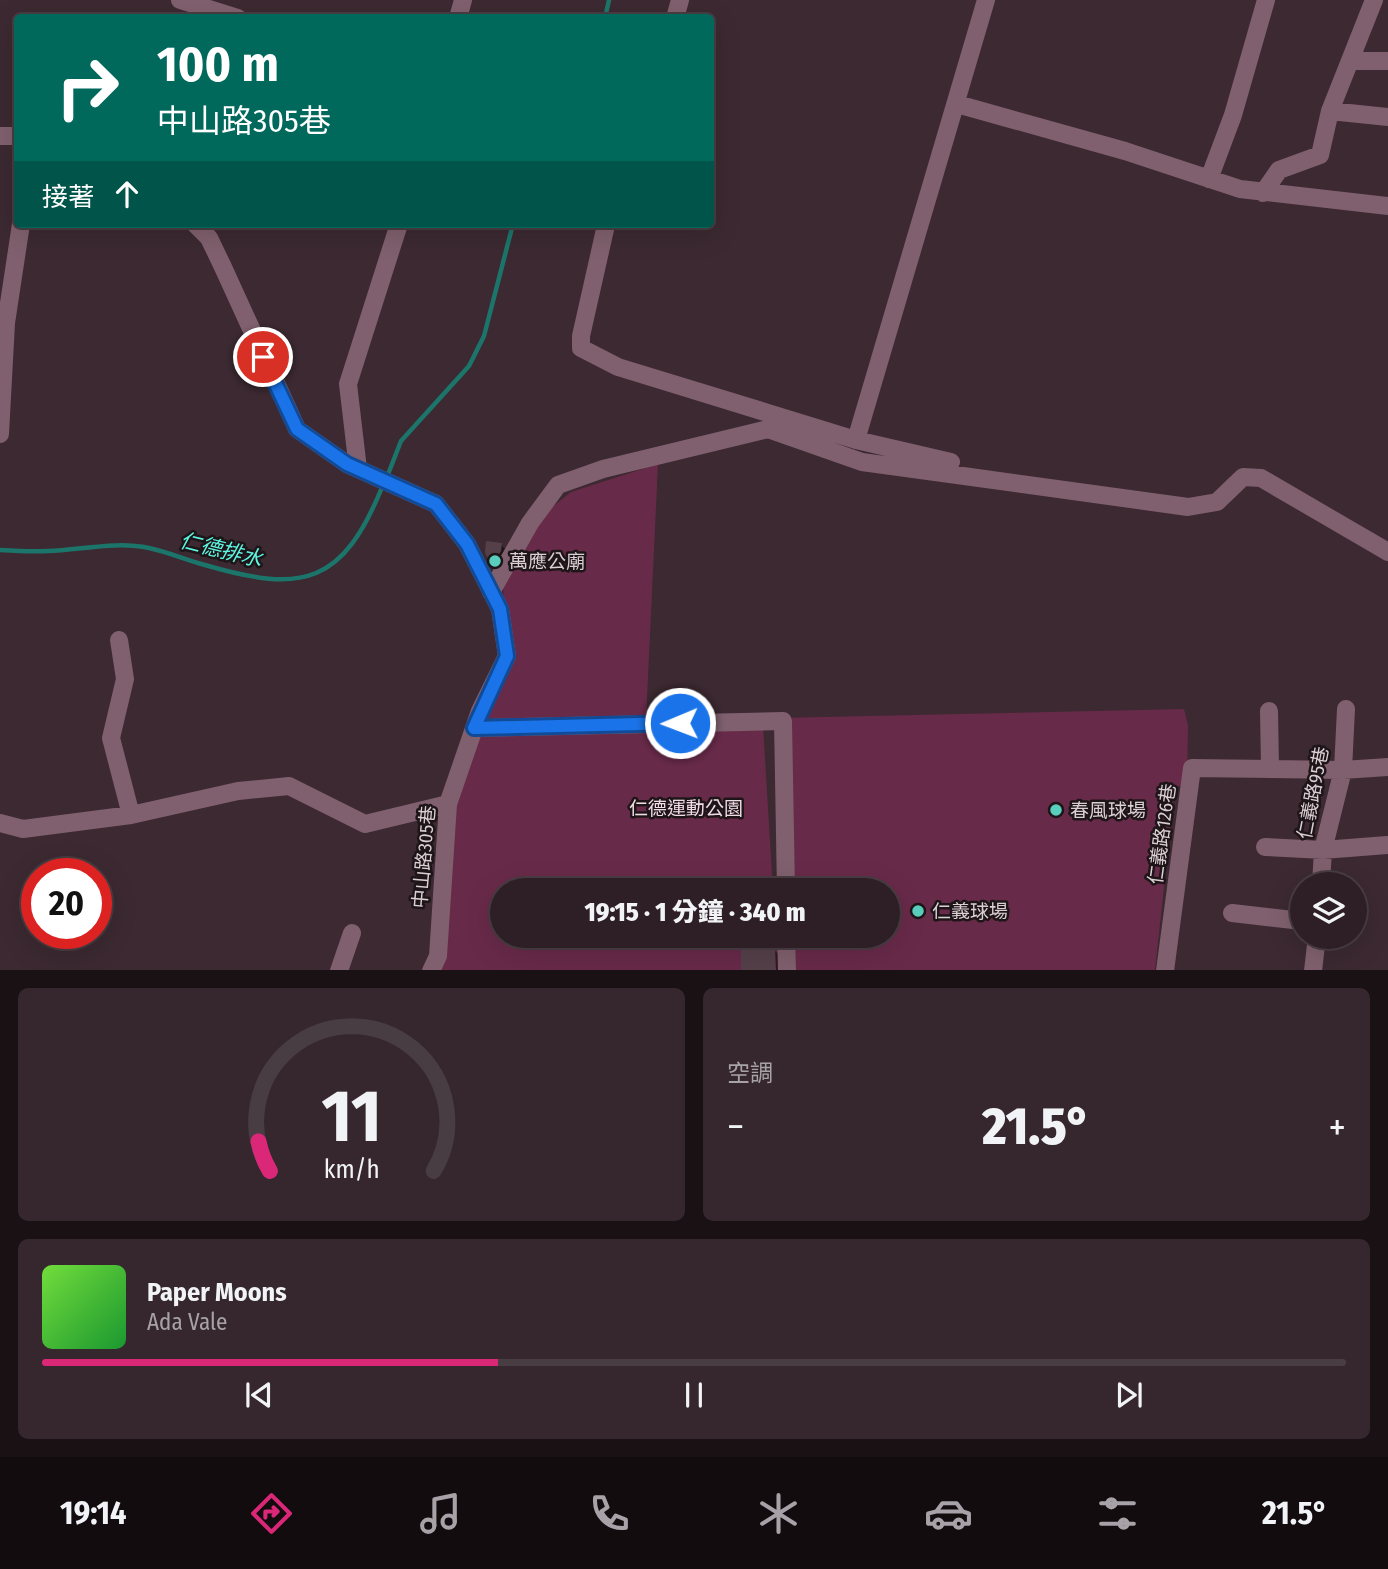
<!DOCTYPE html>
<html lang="zh-TW">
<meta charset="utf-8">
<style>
:root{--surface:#2d1f25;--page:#35272d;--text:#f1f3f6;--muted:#a7a2a7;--line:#483d42;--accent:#db2777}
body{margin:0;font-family:"Fira Sans Condensed","Noto Sans TC",sans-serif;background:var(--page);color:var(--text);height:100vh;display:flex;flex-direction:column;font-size:26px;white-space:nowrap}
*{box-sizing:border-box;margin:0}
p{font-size:23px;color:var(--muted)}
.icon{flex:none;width:38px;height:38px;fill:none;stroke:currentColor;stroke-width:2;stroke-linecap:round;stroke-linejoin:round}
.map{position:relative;height:970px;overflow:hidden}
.details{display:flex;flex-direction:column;gap:18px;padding:18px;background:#191114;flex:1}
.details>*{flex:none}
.top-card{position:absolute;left:14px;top:14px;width:700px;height:214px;border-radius:7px;box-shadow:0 7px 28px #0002,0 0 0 2px var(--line);background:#00695c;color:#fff;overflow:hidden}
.controls{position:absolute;left:1290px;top:872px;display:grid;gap:14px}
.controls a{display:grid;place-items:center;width:77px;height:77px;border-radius:50%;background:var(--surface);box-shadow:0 7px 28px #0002,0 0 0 2px var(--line);font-size:35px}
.speed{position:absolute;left:21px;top:858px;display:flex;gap:14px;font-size:35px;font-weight:700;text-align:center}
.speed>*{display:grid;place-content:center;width:91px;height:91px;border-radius:50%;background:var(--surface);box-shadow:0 7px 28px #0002,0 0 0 2px var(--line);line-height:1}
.speed .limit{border:10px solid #d22;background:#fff;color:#111}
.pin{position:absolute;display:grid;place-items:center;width:60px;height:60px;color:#fff;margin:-30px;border:4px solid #fff;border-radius:50%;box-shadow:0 2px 7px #0007}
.me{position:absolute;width:77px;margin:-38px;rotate:269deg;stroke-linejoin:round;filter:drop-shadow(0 0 5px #0008)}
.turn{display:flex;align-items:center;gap:24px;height:147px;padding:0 28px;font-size:32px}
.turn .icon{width:91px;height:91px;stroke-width:2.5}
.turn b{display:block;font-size:49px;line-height:60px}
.then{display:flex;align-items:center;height:66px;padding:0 28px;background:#0003;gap:14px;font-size:26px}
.big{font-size:52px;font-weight:800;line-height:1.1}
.details .tile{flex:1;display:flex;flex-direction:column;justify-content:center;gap:10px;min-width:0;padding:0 24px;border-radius:10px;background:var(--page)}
.details .dial{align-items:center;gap:0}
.dial svg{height:182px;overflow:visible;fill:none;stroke:var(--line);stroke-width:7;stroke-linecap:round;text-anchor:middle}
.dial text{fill:var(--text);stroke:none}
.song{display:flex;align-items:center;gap:21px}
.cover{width:84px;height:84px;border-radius:10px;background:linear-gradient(135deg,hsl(100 70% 55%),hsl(130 70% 35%))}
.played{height:7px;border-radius:4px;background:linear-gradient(90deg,var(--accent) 35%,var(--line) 35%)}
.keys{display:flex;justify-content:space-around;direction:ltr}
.heat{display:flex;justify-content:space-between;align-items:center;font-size:38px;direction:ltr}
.details .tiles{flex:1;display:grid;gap:18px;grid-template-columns:1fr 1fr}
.tile:last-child{grid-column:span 2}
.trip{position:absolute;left:490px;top:878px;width:410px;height:70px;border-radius:35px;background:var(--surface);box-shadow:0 7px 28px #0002,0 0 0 2px var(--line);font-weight:800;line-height:70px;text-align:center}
.tabs{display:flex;height:112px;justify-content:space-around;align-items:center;background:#120c0f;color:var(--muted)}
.tabs .icon{width:49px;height:49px}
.tabs .current{color:var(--accent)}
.tabs b{font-size:32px;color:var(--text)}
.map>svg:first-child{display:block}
.green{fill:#682a49}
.shadow{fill:#0007}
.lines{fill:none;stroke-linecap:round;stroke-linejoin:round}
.stream{stroke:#1c756a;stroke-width:4.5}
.building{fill:#554049}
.minor{stroke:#80606e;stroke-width:18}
.route-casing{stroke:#114b97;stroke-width:18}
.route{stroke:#1a73e8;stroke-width:12}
.poi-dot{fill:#5acebd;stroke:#1d1518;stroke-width:2.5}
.labels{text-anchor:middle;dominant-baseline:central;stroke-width:5;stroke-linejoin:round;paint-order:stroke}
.poi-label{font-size:19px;fill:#dbcfd4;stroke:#1d1518;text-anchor:start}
.street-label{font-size:19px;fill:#dbcfd4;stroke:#1d1518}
.park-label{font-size:19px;fill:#f1dbe4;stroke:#1d1518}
.water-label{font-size:21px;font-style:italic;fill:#5df7e2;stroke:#1d1518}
</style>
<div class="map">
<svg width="1388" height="971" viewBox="0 0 1388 971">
<rect width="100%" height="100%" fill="#3c2931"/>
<path class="green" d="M658 464 646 720 486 718 507 658 503 586 546 512 571 492Z
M1184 709 1188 725 1187 786H1175L1155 970H782L781 936H887V891H780L776 718Z
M763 725 773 891H502V936H776L778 970 434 971 459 774 478 727Z"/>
<path class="shadow" d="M501 545 506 550 498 570 487 553Z
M774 950 783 958V971H743L742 952Z"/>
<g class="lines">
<path class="stream" d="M605 18 609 0
M387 477 401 441 469 366 484 336 513 224
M0 550C16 551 32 552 48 551 81 550 115 541 149 548 168 552 186 560 205 565 304 594 343 584 383 485"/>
</g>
<path class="building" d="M486 541 502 543 501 551 492 566 485 553Z
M775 948 776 970H741V950Z"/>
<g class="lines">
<path class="minor" d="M180 0 238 18
M458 18 463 0
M675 18 680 0
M1350 61H1388
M957 104 1125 151 1240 189 1388 206
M1330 111 1388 117
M0 136H18
M1209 179 1233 115 1266 0
M1263 193 1279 170 1320 155 1330 111 1374 0
M195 224 209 238 222 265 297 429 347 464 436 504 467 544 500 609 507 656 480 711 448 804 438 956 431 971
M606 225 581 336V348L618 367 856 440 951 462
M0 434 6 323 21 224
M856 440 986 0
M358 469 348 384 399 224
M491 592 530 523 558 485 603 469 768 429 862 462 1188 507 1217 502 1243 477 1261 478 1388 552
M119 640 125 679 111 738 131 815
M1269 711 1270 767
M474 728 783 721 786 891
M0 823 23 829 131 815 238 791 289 786 365 824 448 804
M1265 847 1323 850 1387 845
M1321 884 1323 850 1343 770 1346 709
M1232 913 1302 921
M786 936 787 971
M339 971 352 933
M1165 971 1192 768 1343 770 1388 767
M1313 971 1317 936"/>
</g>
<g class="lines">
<defs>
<path id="route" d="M263 357 297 429 347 464 436 504 467 544 500 609 507 656 474 728 680 723"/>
</defs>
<use href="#route" class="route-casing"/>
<use href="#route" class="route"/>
</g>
<g class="poi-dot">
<circle cx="495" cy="561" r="7"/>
<circle cx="1056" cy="810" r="7"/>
<circle cx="918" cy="911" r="7"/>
</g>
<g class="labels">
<g class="poi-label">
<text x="509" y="561">萬應公廟</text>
<text x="1070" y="810">春風球場</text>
<text x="932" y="911">仁義球場</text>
</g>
<g class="street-label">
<text transform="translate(1313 793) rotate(-79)">仁義路95巷</text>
<text transform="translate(1162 834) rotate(-82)">仁義路126巷</text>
<text transform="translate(424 857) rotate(-85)">中山路305巷</text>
</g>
<g class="park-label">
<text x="686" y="808">仁德運動公園</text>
</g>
<g class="water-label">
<text transform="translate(221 550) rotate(14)">仁德排水</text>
</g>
</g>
</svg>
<div class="controls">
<a><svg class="icon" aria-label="layers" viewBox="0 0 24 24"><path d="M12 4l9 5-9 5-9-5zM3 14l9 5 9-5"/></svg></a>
</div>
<div class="speed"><div class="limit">20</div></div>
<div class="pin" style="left:263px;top:357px;background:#d93025"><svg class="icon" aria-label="arrive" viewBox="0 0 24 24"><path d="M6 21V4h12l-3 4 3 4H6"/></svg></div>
<svg class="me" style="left:680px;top:723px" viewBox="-20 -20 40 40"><circle r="17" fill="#1a73e8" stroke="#fff" stroke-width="3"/><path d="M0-11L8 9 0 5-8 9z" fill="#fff"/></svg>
<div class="trip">19:15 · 1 分鐘 · 340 m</div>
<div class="top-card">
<div class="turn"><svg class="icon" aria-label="right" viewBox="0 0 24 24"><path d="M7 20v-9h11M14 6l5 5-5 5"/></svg><div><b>100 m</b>中山路305巷</div></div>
<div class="then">接著<svg class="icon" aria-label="ahead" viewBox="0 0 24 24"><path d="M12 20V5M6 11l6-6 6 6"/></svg></div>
</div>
</div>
<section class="details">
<div class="tiles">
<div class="tile dial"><svg viewBox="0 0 100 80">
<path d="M14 69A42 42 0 1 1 86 69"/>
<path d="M14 69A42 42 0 0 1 9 56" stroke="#db2777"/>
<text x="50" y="56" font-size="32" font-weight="700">11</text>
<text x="50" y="72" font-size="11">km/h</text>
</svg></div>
<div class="tile"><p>空調</p>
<div class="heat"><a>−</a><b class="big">21.5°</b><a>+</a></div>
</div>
<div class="tile">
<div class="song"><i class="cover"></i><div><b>Paper Moons</b><p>Ada Vale</p></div></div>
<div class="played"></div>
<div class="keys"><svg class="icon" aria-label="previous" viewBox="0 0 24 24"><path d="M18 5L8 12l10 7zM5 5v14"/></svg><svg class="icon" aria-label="pause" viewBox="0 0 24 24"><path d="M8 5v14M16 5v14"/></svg><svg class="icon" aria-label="next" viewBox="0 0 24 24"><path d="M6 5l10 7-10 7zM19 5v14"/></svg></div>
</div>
</div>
</section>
<nav class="tabs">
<b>19:14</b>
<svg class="icon current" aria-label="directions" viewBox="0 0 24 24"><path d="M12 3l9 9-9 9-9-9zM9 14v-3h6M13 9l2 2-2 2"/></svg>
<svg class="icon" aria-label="music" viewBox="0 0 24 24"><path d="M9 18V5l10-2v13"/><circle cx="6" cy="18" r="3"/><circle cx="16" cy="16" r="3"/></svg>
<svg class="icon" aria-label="phone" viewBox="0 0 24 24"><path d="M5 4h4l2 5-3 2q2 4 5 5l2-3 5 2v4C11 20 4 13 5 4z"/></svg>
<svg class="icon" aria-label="climate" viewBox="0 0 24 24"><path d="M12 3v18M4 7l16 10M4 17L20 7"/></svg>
<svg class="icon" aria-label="car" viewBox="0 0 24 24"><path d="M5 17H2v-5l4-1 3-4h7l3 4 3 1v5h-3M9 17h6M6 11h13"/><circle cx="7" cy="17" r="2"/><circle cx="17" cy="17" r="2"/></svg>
<svg class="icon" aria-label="filters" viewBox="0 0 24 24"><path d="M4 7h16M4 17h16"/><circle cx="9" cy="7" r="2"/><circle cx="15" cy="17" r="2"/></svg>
<b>21.5°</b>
</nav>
